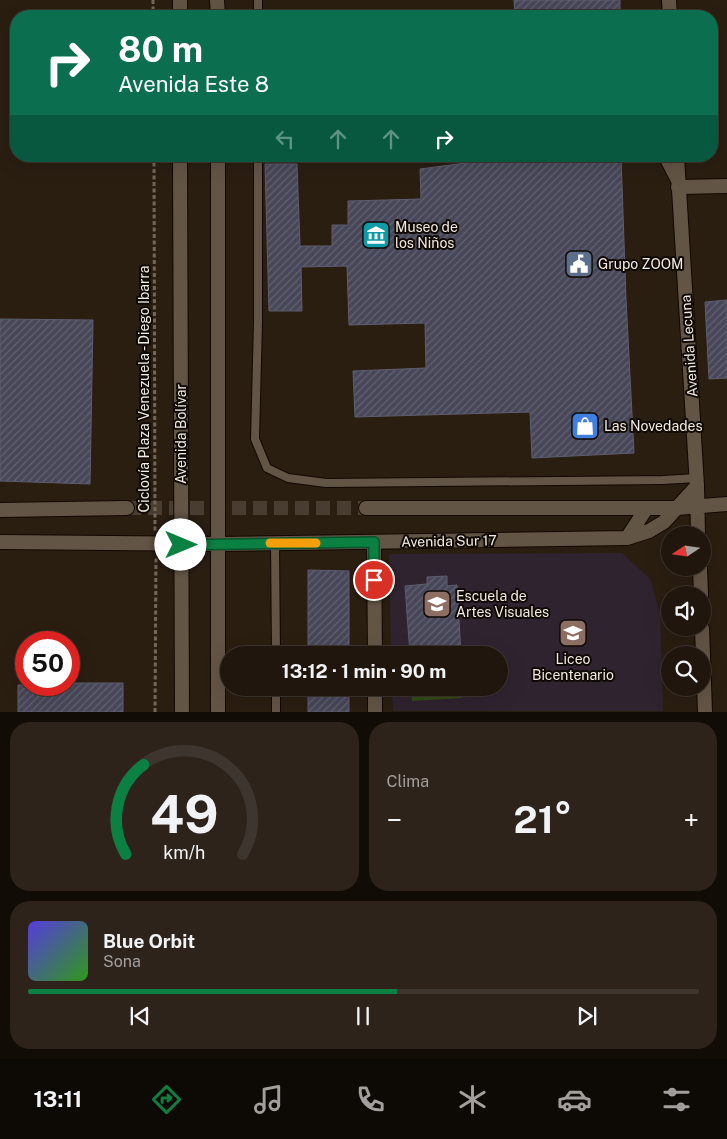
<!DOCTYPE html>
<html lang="es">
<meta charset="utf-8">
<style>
:root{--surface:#20160d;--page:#2d231b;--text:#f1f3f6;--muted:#a29f9d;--line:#3d352e;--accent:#0b8043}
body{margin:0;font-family:"Public Sans",sans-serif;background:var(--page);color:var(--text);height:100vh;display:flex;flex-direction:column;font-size:19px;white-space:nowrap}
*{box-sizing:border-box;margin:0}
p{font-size:16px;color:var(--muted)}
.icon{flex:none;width:28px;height:28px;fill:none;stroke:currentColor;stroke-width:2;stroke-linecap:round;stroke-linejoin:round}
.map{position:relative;height:712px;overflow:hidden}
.drawer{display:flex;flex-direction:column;gap:10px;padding:10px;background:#120c07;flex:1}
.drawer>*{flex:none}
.banner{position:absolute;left:10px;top:10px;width:708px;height:152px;border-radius:20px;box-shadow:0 5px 20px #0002,0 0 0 1px var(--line);background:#0b6e4f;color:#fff;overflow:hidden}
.needle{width:32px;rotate:257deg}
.tools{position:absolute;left:661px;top:526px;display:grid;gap:10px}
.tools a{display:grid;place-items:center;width:50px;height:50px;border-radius:50%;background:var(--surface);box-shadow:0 5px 20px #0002,0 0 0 1px var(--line);font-size:25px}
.speed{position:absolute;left:15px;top:631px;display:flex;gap:10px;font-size:25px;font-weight:700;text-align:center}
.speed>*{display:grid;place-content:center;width:65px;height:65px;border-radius:50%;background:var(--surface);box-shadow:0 5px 20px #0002,0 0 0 1px var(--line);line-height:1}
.speed .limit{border:8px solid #d22;background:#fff;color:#111}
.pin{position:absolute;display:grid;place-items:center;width:42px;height:42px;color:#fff;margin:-21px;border:2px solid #fff;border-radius:50%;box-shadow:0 1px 5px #0007}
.me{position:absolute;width:55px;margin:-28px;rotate:90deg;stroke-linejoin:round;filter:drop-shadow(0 0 4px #0008)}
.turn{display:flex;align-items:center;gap:18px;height:105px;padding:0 25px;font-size:22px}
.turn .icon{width:65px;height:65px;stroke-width:2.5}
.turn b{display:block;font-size:35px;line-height:42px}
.lanes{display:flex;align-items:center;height:48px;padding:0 25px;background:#0003;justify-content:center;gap:25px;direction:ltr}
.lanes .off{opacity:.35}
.big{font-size:38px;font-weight:700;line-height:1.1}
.drawer .card{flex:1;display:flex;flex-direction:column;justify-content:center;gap:8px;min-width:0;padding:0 18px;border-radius:20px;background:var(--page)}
.drawer .dial{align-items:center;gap:0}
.dial svg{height:130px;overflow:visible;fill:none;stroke:var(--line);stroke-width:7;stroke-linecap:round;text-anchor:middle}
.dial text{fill:var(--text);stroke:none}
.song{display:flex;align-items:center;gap:15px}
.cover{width:60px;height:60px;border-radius:8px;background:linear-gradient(135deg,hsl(250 70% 55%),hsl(110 70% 35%))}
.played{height:5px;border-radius:2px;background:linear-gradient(90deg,var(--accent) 55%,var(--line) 55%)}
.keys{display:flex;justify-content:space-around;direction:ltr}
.heat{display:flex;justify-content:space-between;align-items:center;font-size:28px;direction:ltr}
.drawer .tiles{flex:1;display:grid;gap:10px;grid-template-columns:1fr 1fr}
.card:last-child{grid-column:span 2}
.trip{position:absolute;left:220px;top:646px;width:288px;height:50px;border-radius:25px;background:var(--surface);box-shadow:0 5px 20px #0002,0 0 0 1px var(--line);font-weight:700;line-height:50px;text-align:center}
.tabs{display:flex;height:80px;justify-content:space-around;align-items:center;background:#0d0905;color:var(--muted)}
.tabs .icon{width:35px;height:35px}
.tabs .active{color:var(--accent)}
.tabs b{font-size:22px;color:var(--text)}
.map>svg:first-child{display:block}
.education{fill:#302330}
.park{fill:#344c14}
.building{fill:url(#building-hatch);stroke:#5e5d70}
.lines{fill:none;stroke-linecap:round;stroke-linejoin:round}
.secondary-tunnel{stroke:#483d30;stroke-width:14;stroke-dasharray:14 7;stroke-linecap:butt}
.service-casing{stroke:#120801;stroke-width:10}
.minor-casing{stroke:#120801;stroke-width:16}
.secondary-casing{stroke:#120801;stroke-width:16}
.path{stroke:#72675b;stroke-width:3;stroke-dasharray:4 2.5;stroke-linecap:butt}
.service{stroke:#635546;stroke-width:8}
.minor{stroke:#635546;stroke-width:14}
.secondary{stroke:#635546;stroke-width:14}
.route-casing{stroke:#07532c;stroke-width:12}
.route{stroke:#0b8043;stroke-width:9}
.slow{stroke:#f59e0b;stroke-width:9}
.labels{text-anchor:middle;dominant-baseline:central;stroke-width:4;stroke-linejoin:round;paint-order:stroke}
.poi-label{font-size:14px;fill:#f3eae1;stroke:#0f0905;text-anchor:start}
.street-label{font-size:14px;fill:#f3eae1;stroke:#0f0905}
</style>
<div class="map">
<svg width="727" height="712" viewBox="0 0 727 712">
<defs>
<pattern id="building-hatch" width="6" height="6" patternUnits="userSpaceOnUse" patternTransform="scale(1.25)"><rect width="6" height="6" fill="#484759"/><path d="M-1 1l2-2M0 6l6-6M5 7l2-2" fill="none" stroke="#636271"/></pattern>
</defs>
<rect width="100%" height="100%" fill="#2a1e11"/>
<path class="education" d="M622 553 650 579 660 612 663 711H393L392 688H499V655H391L389 554Z"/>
<path class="park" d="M411 688H461L462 698 412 701Z"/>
<path class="building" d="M514 0H620V16H515Z
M519 156H621L626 299 634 453 532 458 530 412 355 417 353 371 426 368 425 323 349 325 347 266 301 267 302 311H269L265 164H297L300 246H332V225H348V201L421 199 420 169Z
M727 300V378L709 379 705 302Z
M0 319 93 320 90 484 0 481Z
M308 570 349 571V655H308Z
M447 576V586L457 585 461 655H410L405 586 427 584V577Z
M69 683H123V712H18V685H69Z
M308 688H349V712H308Z"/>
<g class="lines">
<path class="secondary-tunnel" d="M127 508H366"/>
<defs>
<path id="service" d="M258 0V16
M258 156V321L255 439 267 468 288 478 326 483 663 480 697 478
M662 156 675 181
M275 543 276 655
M276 688V712"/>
<path id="minor" d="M678 187 727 186
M697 486 698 535
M677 508 727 504
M374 542 375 655
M700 568 701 595
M702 628 705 712
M375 688V712"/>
<path id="secondary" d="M180 0V16
M217 0 218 16
M669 0 670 16
M180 156 182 712
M366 508H677
M0 510 127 508
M627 538 646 509
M0 542 218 544 627 538 649 531 664 522 697 486 677 156
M218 712V156"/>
</defs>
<use href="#service" class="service-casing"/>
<use href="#minor" class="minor-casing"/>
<use href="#secondary" class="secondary-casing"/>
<path class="path" d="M153 0V16
M154 156 155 531
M155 712 156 557"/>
<use href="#service" class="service"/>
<use href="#minor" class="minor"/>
<use href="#secondary" class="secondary"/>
</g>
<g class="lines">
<defs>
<path id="route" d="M181 545 374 542V580"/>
</defs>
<use href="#route" class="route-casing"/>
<use href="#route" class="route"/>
<path class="slow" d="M270 543H316"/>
</g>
<defs>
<symbol id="museum-square" viewBox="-11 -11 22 22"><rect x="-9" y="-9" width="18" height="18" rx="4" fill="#0f9aa8" stroke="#0f0905"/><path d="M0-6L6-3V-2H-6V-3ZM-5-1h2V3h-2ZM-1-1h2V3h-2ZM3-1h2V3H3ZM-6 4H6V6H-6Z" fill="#fff"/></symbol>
<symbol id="civic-square" viewBox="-11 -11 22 22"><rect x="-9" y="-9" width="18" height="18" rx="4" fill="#5c6f8a" stroke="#0f0905"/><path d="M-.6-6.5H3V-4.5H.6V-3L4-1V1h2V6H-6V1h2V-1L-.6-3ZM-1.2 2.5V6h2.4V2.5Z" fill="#fff"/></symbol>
<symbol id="shop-square" viewBox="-11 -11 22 22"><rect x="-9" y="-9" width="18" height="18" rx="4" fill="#3f7fe0" stroke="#0f0905"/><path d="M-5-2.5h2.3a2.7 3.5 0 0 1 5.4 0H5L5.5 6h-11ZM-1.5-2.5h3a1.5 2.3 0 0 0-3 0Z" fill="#fff"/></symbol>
<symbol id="university-square" viewBox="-11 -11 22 22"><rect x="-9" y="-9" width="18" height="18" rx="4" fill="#8d6e63" stroke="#0f0905"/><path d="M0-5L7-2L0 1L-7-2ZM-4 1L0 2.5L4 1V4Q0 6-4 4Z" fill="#fff"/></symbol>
<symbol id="school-square" viewBox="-11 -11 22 22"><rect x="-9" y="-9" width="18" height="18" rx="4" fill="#8d6e63" stroke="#0f0905"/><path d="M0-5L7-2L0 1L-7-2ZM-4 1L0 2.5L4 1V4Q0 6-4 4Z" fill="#fff"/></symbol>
</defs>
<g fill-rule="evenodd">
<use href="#museum-square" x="360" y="219" width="32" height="32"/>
<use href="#civic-square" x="563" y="248" width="32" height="32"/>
<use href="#shop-square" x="569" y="410" width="32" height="32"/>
<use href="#university-square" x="421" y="588" width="32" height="32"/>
<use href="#school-square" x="557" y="617" width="32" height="32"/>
</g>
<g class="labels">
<g class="poi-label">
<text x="395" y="227">Museo de<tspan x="395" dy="16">los Niños</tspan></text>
<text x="598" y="264">Grupo ZOOM</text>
<text x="604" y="426">Las Novedades</text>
<text x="456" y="596">Escuela de<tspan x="456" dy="16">Artes Visuales</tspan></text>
<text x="573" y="659" text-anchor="middle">Liceo<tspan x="573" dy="16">Bicentenario</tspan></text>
</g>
<g class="street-label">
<text transform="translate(689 346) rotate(-94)">Avenida Lecuna</text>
<text transform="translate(144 389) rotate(-90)">Ciclovía Plaza Venezuela - Diego Ibarra</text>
<text transform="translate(181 434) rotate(-90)">Avenida Bolívar</text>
<text transform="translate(449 541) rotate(-1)">Avenida Sur 17</text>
</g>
</g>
</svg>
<div class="tools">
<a><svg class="needle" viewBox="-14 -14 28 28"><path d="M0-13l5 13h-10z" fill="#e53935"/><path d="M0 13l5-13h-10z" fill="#a29f9d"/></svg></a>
<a><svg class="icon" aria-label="sound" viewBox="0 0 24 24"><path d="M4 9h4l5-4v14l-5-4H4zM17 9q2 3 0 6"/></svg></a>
<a><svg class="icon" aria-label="search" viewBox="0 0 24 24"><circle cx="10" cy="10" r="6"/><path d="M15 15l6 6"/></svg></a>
</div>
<div class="speed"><div class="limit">50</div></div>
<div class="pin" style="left:374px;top:580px;background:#d93025"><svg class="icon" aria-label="arrive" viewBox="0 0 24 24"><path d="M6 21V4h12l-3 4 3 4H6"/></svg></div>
<svg class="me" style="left:181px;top:545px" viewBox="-20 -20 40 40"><circle r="19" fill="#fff"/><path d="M0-13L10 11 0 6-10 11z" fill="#0b8043"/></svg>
<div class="trip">13:12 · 1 min · 90 m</div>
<div class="banner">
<div class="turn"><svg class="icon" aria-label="right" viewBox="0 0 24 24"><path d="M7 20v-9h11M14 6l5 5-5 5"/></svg><div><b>80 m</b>Avenida Este 8</div></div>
<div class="lanes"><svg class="icon off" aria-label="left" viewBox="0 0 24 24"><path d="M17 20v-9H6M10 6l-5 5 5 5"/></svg><svg class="icon off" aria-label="ahead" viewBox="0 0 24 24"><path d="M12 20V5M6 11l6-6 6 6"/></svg><svg class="icon off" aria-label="ahead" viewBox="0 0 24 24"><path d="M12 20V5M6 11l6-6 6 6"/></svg><svg class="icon" aria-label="right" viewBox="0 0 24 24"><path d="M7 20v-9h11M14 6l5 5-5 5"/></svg></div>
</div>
</div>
<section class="drawer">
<div class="tiles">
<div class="card dial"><svg viewBox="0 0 100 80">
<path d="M14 69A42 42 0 1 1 86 69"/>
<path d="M14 69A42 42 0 0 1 25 14" stroke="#0b8043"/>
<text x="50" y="56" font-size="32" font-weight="700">49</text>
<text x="50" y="72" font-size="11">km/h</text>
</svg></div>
<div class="card"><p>Clima</p>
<div class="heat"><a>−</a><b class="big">21°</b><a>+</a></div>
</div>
<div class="card">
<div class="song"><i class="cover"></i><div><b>Blue Orbit</b><p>Sona</p></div></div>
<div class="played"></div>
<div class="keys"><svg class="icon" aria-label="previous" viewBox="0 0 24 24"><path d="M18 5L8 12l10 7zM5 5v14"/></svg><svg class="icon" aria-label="pause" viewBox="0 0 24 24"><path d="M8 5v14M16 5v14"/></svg><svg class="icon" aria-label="next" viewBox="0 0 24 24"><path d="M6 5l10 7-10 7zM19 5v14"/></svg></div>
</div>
</div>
</section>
<nav class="tabs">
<b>13:11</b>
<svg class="icon active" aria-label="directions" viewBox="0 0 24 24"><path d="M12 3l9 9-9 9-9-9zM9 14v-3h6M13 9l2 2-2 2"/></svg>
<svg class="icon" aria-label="music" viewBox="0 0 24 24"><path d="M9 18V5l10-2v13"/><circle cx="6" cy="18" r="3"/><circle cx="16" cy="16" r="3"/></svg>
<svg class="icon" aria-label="phone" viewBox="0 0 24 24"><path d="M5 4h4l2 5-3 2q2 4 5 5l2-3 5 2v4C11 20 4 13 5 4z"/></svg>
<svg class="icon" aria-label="climate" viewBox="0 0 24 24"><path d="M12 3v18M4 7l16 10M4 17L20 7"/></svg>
<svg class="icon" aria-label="car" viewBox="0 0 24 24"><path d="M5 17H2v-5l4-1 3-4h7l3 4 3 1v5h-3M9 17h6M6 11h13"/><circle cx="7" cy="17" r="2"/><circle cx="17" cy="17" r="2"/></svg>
<svg class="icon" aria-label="filters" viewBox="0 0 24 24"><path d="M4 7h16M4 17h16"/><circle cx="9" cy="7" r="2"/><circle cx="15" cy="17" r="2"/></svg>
</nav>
